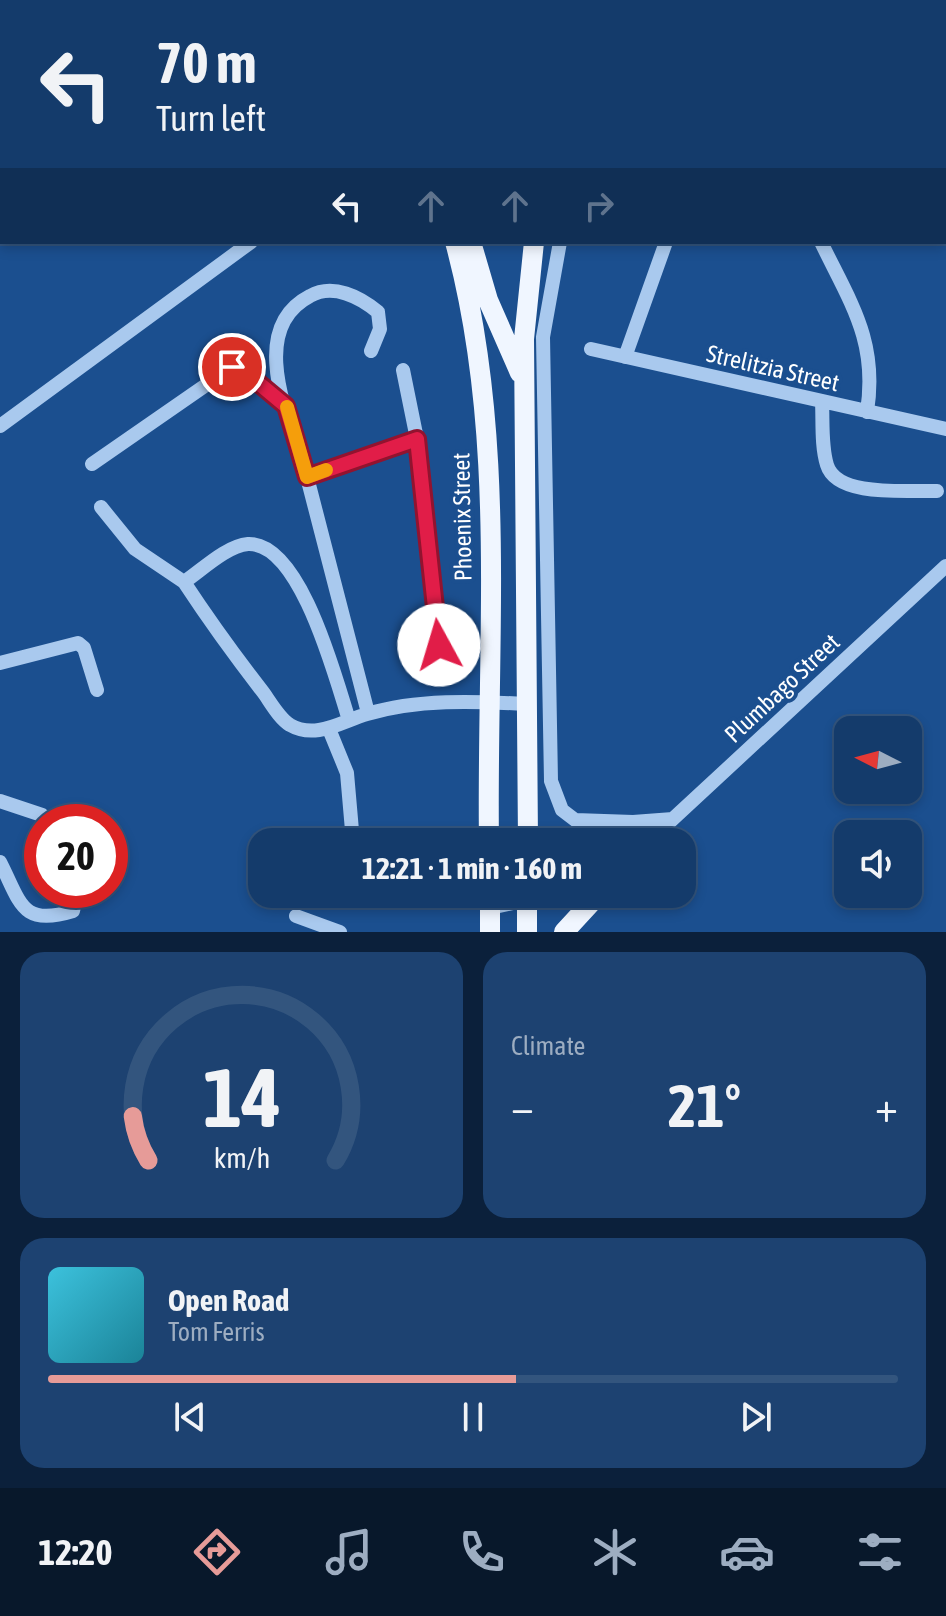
<!DOCTYPE html>
<meta charset="utf-8">
<style>
:root{--surface:#143b6b;--page:#1d4271;--text:#f1f3f6;--muted:#9dadc1;--line:#33557e;--accent:#e69b98}
body{margin:0;font-family:"Asap Condensed",sans-serif;background:var(--page);color:var(--text);height:100vh;display:flex;flex-direction:column;font-size:30px;white-space:nowrap}
*{box-sizing:border-box;margin:0}
p{font-size:26px;color:var(--muted)}
.icon{flex:none;width:44px;height:44px;fill:none;stroke:currentColor;stroke-width:2;stroke-linecap:round;stroke-linejoin:round}
.map{position:relative;height:932px;overflow:hidden}
.drawer{display:flex;flex-direction:column;gap:20px;padding:20px;background:#0b203b;flex:1}
.drawer>*{flex:none}
.hud{position:absolute;left:0px;top:0px;width:946px;height:244px;box-shadow:0 4px 12px #0003,0 0 0 2px var(--line);background:#143b6b;color:var(--text);overflow:hidden}
.needle{width:52px;rotate:276deg}
.tools{position:absolute;left:834px;top:716px;display:grid;gap:16px}
.tools a{display:grid;place-items:center;width:88px;height:88px;border-radius:16px;background:var(--surface);box-shadow:0 4px 12px #0003,0 0 0 2px var(--line);font-size:40px}
.speed{position:absolute;left:24px;top:804px;display:flex;gap:16px;font-size:40px;font-weight:700;text-align:center}
.speed>*{display:grid;place-content:center;width:104px;height:104px;border-radius:50%;background:var(--surface);box-shadow:0 4px 12px #0003,0 0 0 2px var(--line);line-height:1}
.speed .limit{border:12px solid #d22;background:#fff;color:#111}
.pin{position:absolute;display:grid;place-items:center;width:68px;height:68px;color:#fff;margin:-34px;border:4px solid #fff;border-radius:50%;box-shadow:0 2px 8px #0007}
.me{position:absolute;width:88px;margin:-44px;rotate:354deg;stroke-linejoin:round;filter:drop-shadow(0 0 6px #0008)}
.turn{display:flex;align-items:center;gap:28px;height:168px;padding:0 24px;font-size:36px}
.turn .icon{width:104px;height:104px;stroke-width:2.5}
.turn b{display:block;font-size:56px;line-height:68px}
.lanes{display:flex;align-items:center;height:76px;padding:0 24px;background:#0003;justify-content:center;gap:40px;direction:ltr}
.lanes .off{opacity:.35}
.big{font-size:60px;font-weight:700;line-height:1.1}
.drawer .card{flex:1;display:flex;flex-direction:column;justify-content:center;gap:12px;min-width:0;padding:0 28px;border-radius:24px;background:var(--page)}
.drawer .dial{align-items:center;gap:0}
.dial svg{height:208px;overflow:visible;fill:none;stroke:var(--line);stroke-width:7;stroke-linecap:round;text-anchor:middle}
.dial text{fill:var(--text);stroke:none}
.song{display:flex;align-items:center;gap:24px}
.cover{width:96px;height:96px;border-radius:12px;background:linear-gradient(135deg,hsl(190 70% 55%),hsl(190 70% 35%))}
.played{height:8px;border-radius:4px;background:linear-gradient(90deg,var(--accent) 55%,var(--line) 55%)}
.keys{display:flex;justify-content:space-around;direction:ltr}
.heat{display:flex;justify-content:space-between;align-items:center;font-size:44px;direction:ltr}
.drawer .tiles{flex:1;display:grid;gap:20px;grid-template-columns:1fr 1fr}
.card:last-child{grid-column:span 2}
.trip{position:absolute;left:248px;top:828px;width:448px;height:80px;border-radius:24px;background:var(--surface);box-shadow:0 4px 12px #0003,0 0 0 2px var(--line);font-weight:700;line-height:80px;text-align:center}
.menu{display:flex;height:128px;justify-content:space-around;align-items:center;background:#08182b;color:var(--muted)}
.menu .icon{width:56px;height:56px}
.menu .current{color:var(--accent)}
.menu b{font-size:36px;color:var(--text)}
.map>svg:first-child{display:block}
.lines{fill:none;stroke-linecap:round;stroke-linejoin:round}
.minor{stroke:#a9c9ee;stroke-width:14}
.major{stroke:#f0f6ff;stroke-width:20}
.route-casing{stroke:#92132f;stroke-width:20}
.route{stroke:#e11d48;stroke-width:14}
.slow{stroke:#f59e0b;stroke-width:14}
.labels{text-anchor:middle;dominant-baseline:central;stroke-width:8;stroke-linejoin:round;paint-order:stroke}
.street-label{font-size:24px;fill:#fff;stroke:#1b4f8f}
</style>
<div class="map">
<svg width="946" height="932" viewBox="0 0 946 932">
<rect width="100%" height="100%" fill="#1b4f8f"/>
<g class="lines">
<path class="minor" d="M63 2 67 0
M944 16 946 15
M0 32 2 31
M560 242 543 337 551 781 562 810 604 842
M821 242C851 304 878 341 867 412
M591 349 946 429
M625 357 666 242
M403 370 417 439
M822 402C823 421 821 446 827 465 837 498 908 490 937 491
M0 426 251 242
M92 464 232 367 244 371 286 406
M307 477C292 425 244 330 310 296 333 283 360 297 378 312L380 329 371 351
M101 507 135 549 184 582
M0 663 78 643 84 648 97 690
M368 713 307 477 417 439 439 645
M349 720C336 680 301 542 248 544 226 546 202 570 184 582 209 620 235 656 263 692 271 703 279 718 290 725 316 740 342 721 367 714 417 699 474 701 526 704
M329 729 347 773 353 842
M0 801 42 815 50 822
M575 820 633 822 673 819
M648 842 946 566
M0 862C21 903 21 927 73 911L78 890
M490 908 554 894
M296 916 340 932"/>
<path class="major" d="M526 2 529 0
M572 2 574 0
M653 2 655 0
M455 242C508 437 486 642 489 842
M471 242 488 300 520 373
M528 842 524 339 534 242
M490 894V932
M527 932V894
M564 932 599 894"/>
</g>
<g class="lines">
<defs>
<path id="route" d="M232 367 244 371 286 406 307 477 417 439 439 645"/>
</defs>
<use href="#route" class="route-casing"/>
<use href="#route" class="route"/>
<path class="slow" d="M287 407 307 477 326 470"/>
</g>
<g class="labels">
<g class="street-label">
<text transform="translate(773 368) rotate(13)">Strelitzia Street</text>
<text transform="translate(462 517) rotate(-91)">Phoenix Street</text>
<text transform="translate(782 688) rotate(-43)">Plumbago Street</text>
</g>
</g>
</svg>
<div class="tools">
<a><svg class="needle" viewBox="-14 -14 28 28"><path d="M0-13l5 13h-10z" fill="#e53935"/><path d="M0 13l5-13h-10z" fill="#9dadc1"/></svg></a>
<a><svg class="icon" aria-label="sound" viewBox="0 0 24 24"><path d="M4 9h4l5-4v14l-5-4H4zM17 9q2 3 0 6"/></svg></a>
</div>
<div class="speed"><div class="limit">20</div></div>
<div class="pin" style="left:232px;top:367px;background:#d93025"><svg class="icon" aria-label="arrive" viewBox="0 0 24 24"><path d="M6 21V4h12l-3 4 3 4H6"/></svg></div>
<svg class="me" style="left:439px;top:645px" viewBox="-20 -20 40 40"><circle r="19" fill="#fff"/><path d="M0-13L10 11 0 6-10 11z" fill="#e11d48"/></svg>
<div class="trip">12:21 · 1 min · 160 m</div>
<div class="hud">
<div class="turn"><svg class="icon" aria-label="left" viewBox="0 0 24 24"><path d="M17 20v-9H6M10 6l-5 5 5 5"/></svg><div><b>70 m</b>Turn left</div></div>
<div class="lanes"><svg class="icon" aria-label="left" viewBox="0 0 24 24"><path d="M17 20v-9H6M10 6l-5 5 5 5"/></svg><svg class="icon off" aria-label="ahead" viewBox="0 0 24 24"><path d="M12 20V5M6 11l6-6 6 6"/></svg><svg class="icon off" aria-label="ahead" viewBox="0 0 24 24"><path d="M12 20V5M6 11l6-6 6 6"/></svg><svg class="icon off" aria-label="right" viewBox="0 0 24 24"><path d="M7 20v-9h11M14 6l5 5-5 5"/></svg></div>
</div>
</div>
<section class="drawer">
<div class="tiles">
<div class="card dial"><svg viewBox="0 0 100 80">
<path d="M14 69A42 42 0 1 1 86 69"/>
<path d="M14 69A42 42 0 0 1 8 52" stroke="#e69b98"/>
<text x="50" y="56" font-size="32" font-weight="700">14</text>
<text x="50" y="72" font-size="11">km/h</text>
</svg></div>
<div class="card"><p>Climate</p>
<div class="heat"><a>−</a><b class="big">21°</b><a>+</a></div>
</div>
<div class="card">
<div class="song"><i class="cover"></i><div><b>Open Road</b><p>Tom Ferris</p></div></div>
<div class="played"></div>
<div class="keys"><svg class="icon" aria-label="previous" viewBox="0 0 24 24"><path d="M18 5L8 12l10 7zM5 5v14"/></svg><svg class="icon" aria-label="pause" viewBox="0 0 24 24"><path d="M8 5v14M16 5v14"/></svg><svg class="icon" aria-label="next" viewBox="0 0 24 24"><path d="M6 5l10 7-10 7zM19 5v14"/></svg></div>
</div>
</div>
</section>
<nav class="menu">
<b>12:20</b>
<svg class="icon current" aria-label="directions" viewBox="0 0 24 24"><path d="M12 3l9 9-9 9-9-9zM9 14v-3h6M13 9l2 2-2 2"/></svg>
<svg class="icon" aria-label="music" viewBox="0 0 24 24"><path d="M9 18V5l10-2v13"/><circle cx="6" cy="18" r="3"/><circle cx="16" cy="16" r="3"/></svg>
<svg class="icon" aria-label="phone" viewBox="0 0 24 24"><path d="M5 4h4l2 5-3 2q2 4 5 5l2-3 5 2v4C11 20 4 13 5 4z"/></svg>
<svg class="icon" aria-label="climate" viewBox="0 0 24 24"><path d="M12 3v18M4 7l16 10M4 17L20 7"/></svg>
<svg class="icon" aria-label="car" viewBox="0 0 24 24"><path d="M5 17H2v-5l4-1 3-4h7l3 4 3 1v5h-3M9 17h6M6 11h13"/><circle cx="7" cy="17" r="2"/><circle cx="17" cy="17" r="2"/></svg>
<svg class="icon" aria-label="filters" viewBox="0 0 24 24"><path d="M4 7h16M4 17h16"/><circle cx="9" cy="7" r="2"/><circle cx="15" cy="17" r="2"/></svg>
</nav>
